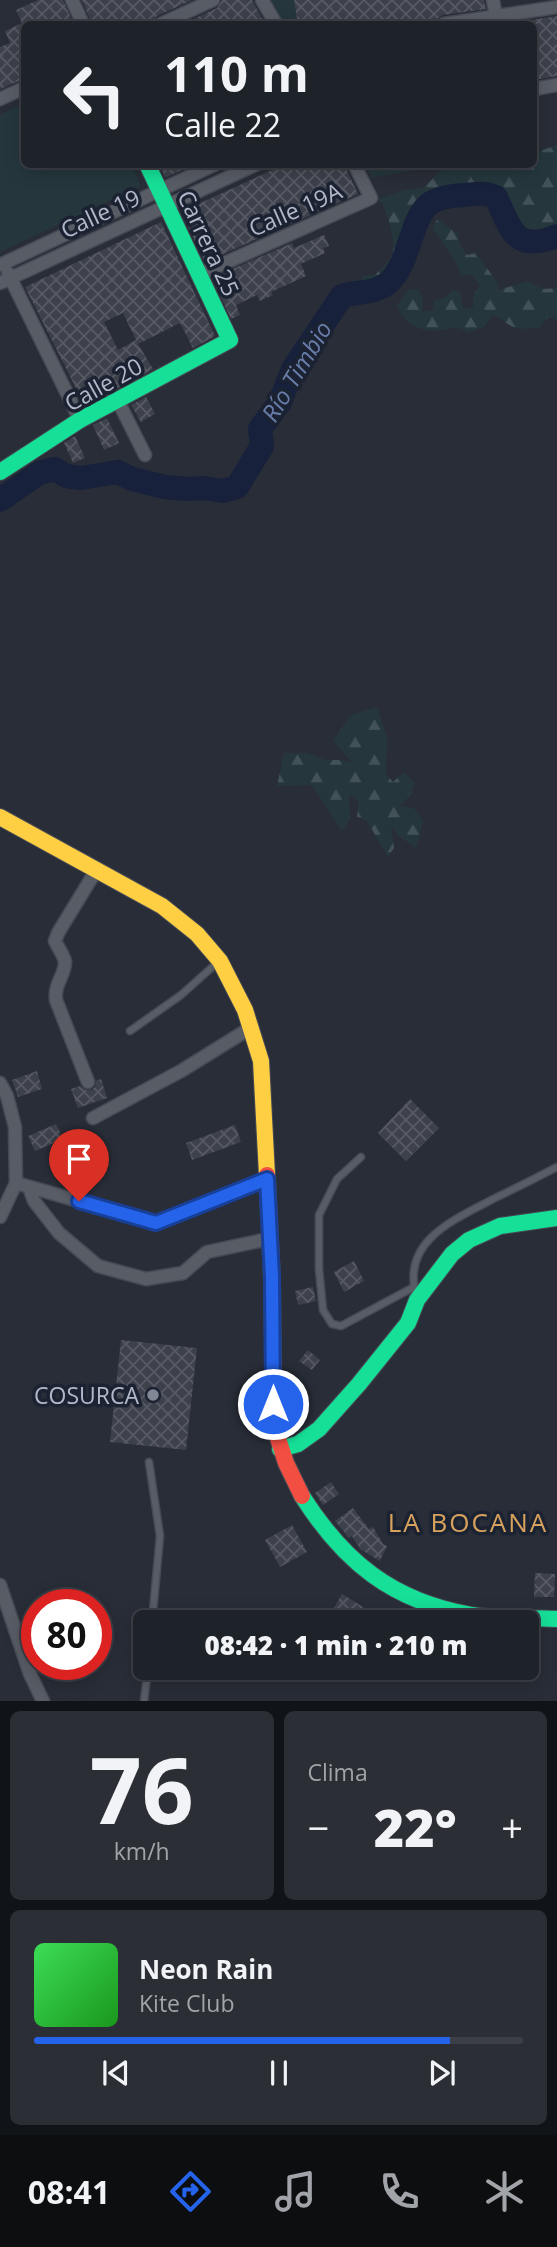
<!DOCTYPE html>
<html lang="es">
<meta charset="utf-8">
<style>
:root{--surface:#1e2229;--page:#2b2f35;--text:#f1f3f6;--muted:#a1a4a8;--line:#3c3f46;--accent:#2563eb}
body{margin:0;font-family:"Open Sans",sans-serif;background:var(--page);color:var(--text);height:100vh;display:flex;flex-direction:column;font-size:26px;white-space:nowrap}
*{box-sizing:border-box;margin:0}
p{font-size:23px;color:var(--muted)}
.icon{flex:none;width:38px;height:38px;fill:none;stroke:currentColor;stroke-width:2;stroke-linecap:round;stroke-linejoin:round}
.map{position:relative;height:1701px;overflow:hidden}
.details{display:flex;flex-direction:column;gap:10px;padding:10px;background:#101317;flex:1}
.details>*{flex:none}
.hud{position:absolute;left:21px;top:21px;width:516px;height:147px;border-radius:10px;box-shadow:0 4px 18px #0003,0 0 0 2px var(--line);background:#1e2229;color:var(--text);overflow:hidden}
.speed{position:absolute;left:21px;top:1589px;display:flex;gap:14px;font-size:35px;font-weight:700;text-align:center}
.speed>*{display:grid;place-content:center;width:91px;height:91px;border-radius:50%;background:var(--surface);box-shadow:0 4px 18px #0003,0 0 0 2px var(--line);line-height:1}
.speed .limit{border:10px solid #d22;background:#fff;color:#111}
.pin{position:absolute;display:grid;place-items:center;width:60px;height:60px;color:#fff;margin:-72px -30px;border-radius:50% 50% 50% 0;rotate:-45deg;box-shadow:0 0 7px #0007}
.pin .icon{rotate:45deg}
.me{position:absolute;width:77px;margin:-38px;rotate:0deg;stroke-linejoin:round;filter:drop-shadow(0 0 5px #0008)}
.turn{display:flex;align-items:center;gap:24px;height:147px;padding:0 28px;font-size:32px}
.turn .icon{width:91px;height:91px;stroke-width:2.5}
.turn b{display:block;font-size:49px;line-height:60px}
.big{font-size:52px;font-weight:800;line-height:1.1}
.details .card{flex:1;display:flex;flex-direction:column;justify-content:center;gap:10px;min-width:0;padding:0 24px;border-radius:10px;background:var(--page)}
.details .dial{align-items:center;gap:0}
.dial b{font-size:91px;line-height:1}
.song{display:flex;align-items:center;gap:21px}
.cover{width:84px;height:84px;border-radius:10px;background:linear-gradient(135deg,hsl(130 70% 55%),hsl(120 70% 35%))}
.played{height:7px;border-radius:4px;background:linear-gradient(90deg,var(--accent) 85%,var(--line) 85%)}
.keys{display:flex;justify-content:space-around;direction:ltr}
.heat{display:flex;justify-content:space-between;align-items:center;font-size:38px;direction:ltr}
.details .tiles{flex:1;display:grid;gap:10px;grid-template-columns:1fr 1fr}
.card:last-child{grid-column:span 2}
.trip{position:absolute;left:133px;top:1610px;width:406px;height:70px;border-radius:10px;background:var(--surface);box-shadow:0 4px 18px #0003,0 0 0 2px var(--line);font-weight:800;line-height:70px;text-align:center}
.menu{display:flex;height:112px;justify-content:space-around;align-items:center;background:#0c0e10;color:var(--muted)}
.menu .icon{width:49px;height:49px}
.menu .active{color:var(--accent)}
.menu b{font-size:32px;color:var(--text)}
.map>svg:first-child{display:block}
.green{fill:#25373d}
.forest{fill:url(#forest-firs)}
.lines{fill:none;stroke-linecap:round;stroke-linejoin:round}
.river{stroke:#17213b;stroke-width:24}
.building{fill:url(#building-cross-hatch);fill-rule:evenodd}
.lane-casing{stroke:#464a54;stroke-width:9}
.street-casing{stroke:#464a54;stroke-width:15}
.fast-casing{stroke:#464a54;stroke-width:18}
.slow-casing{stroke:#464a54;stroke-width:18}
.jam-casing{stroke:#464a54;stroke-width:18}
.lane{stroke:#585c65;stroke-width:6}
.street{stroke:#585c65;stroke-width:12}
.fast{stroke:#16e098;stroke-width:16}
.slow{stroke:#ffcf43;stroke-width:16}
.jam{stroke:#f24e42;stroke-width:16}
.route-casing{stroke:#184099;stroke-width:18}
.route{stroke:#2563eb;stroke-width:12}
.poi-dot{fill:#828796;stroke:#1b2232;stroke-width:2.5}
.labels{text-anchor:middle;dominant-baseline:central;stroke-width:7;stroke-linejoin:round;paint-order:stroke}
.street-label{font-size:23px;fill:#b2b8c9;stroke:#1b2232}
.poi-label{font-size:23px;fill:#b2b8c9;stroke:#1b2232;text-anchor:end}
.water-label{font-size:24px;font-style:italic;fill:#697da9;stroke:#1b2232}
.quarter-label{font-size:26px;letter-spacing:2px;fill:#d8a25d;stroke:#1b2232}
</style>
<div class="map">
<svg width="557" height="1701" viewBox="0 0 557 1701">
<defs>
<pattern id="forest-firs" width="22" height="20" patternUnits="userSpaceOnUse" patternTransform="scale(1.75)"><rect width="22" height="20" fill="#25373d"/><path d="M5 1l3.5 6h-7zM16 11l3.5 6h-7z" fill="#425258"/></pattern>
<pattern id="building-cross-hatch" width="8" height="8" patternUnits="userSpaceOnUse" patternTransform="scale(1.75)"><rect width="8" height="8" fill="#3d414b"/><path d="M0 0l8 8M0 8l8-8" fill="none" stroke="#575a64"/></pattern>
</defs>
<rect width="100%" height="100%" fill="#282d37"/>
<path class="green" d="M269 0H294L298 24H283Z
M24 103V164L132 165 141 186 0 252V115Z
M365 165H440L372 178Z"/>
<path class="forest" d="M557 145V232L541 239 523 238 508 218 506 203 500 192C487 188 475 189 462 189 448 190 432 194 421 204 396 227 413 294 359 287L363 276 375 275C382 268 389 262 393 253 396 242 387 206 378 199L405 190 423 188 447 165 534 164V153Z
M437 219 458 234 460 245 467 255 476 253 497 282 499 290 528 281C538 288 544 291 557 287V320L549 317 543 322 539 328C532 328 522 330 514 327 506 325 503 318 492 315L485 326 468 333C465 331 462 328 458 328 454 327 446 330 442 330 422 333 403 324 397 305L409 289 419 290 423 299 422 312 433 310 434 300 444 298 453 290 460 292 463 308H473V296L480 285 471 274 461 276C456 257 443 245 433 228Z
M377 707 387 738 386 774 393 782 404 772 415 783 410 795 400 806 414 808 423 821 416 848 399 836 391 826 394 848 388 857 367 821 357 817 359 801 349 793 350 819 342 831 312 785 277 786 284 753H306L325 760H340L354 764 333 741 350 716Z"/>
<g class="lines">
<path class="river" d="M0 500 39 473 55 469 66 476 81 478 118 472 132 479 165 487 187 489 204 488 223 491 237 487 262 446 260 429 280 402 293 369 342 296C358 291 376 294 389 282 410 262 410 221 428 205 436 198 454 195 464 195 477 194 484 192 496 197 511 230 515 253 557 236"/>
</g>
<path class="building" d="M38 0H63L74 24H24V79L0 89V47L10 43 5 31 22 23 16 10Z
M82 0H192L157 16 153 21 145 24H92Z
M222 0H252L265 24H185V23L217 8Z
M294 0H484L486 9 443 15 437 19 403 24H298Z
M557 16V76L534 80V24H506Z
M159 164H194L167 177H165Z
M285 164H344L358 194 205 262 181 212Z
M161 222 215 336 193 348 180 323 138 344 153 369 85 406 25 287ZM123 313 136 340 118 350 104 322Z
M324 235 329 246 323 248 325 253 301 264 306 276 271 292 273 295 260 301 257 295 236 305 240 315 231 319 212 278 292 243 294 248Z
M146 397 155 414 141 422 131 405Z
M107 418 119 443 104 450 93 425Z
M75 436 85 458 73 463 64 443Z
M37 1071 42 1089 18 1097 12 1080Z
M101 1079 107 1098 78 1108 71 1089 80 1086 86 1090H91L95 1087 96 1081Z
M410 1099 439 1128 406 1161 378 1133Z
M56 1124 63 1139 35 1151 28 1136Z
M235 1125 241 1142 192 1160 186 1143Z
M354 1261 364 1281 344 1292 334 1272Z
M313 1287 316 1301 298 1305 295 1291Z
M121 1340 197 1348 186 1450 110 1442Z
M308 1350 320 1360 312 1370 299 1361Z
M331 1482 339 1494 323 1505 315 1493Z
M353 1508 369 1529 373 1527 383 1544 387 1546 380 1561 360 1549 352 1536 349 1538 335 1521Z
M292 1525 307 1552 280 1567 265 1540Z
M535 1573 555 1574 554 1597H534Z
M342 1594 363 1607 354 1622H345L331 1613Z"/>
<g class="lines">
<defs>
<path id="lane" d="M130 1031 181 995 218 962
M361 1157 337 1179 319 1215V1269L323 1310 332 1324 341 1326 414 1287
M415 1291C404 1239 456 1219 493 1199 514 1189 536 1178 557 1167
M149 1462 160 1536 152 1622
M144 1701 148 1668"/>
<path id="street" d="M72 0 83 24
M262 0 276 24
M493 0 497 24
M161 24 213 0
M444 24 557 7
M534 89 557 85
M0 99 24 88
M0 265 216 164
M8 273 80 420
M198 275 371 198 354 164
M0 283 257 164
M118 401 145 455
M88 1082 56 1000C54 983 65 976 65 962 64 955 58 948 55 941L58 933 97 869
M0 1083 7 1096 15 1127 16 1183 0 1217
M93 1118 181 1071 252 1027
M16 1183 156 1223 267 1179
M29 1187 34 1201 59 1233 98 1266 146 1279 183 1273 207 1252 268 1239
M0 1585 30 1674 43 1701"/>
<path id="fast" d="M0 472 80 420 230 340 147 164
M280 1449 298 1444 319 1429 359 1384 408 1323 417 1300 452 1254 469 1240 500 1226 557 1218
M302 1496C344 1562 392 1601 471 1615 499 1620 529 1617 557 1619"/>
<path id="slow" d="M0 817 162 906 197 934 220 961 245 1010 261 1061 267 1175"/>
<path id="jam" d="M267 1175 272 1278 274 1426 286 1463 302 1496"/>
</defs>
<use href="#lane" class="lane-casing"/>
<use href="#street" class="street-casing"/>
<use href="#fast" class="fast-casing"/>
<use href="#slow" class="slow-casing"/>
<use href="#jam" class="jam-casing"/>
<use href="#lane" class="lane"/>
<use href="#street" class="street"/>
<use href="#fast" class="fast"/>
<use href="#slow" class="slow"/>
<use href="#jam" class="jam"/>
</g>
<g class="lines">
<defs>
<path id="route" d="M79 1201 156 1223 267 1179 272 1278 273 1404"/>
</defs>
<use href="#route" class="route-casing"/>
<use href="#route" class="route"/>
</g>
<circle class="poi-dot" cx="153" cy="1395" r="7"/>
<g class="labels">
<g class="street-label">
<text transform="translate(295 209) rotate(-24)">Calle 19A</text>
<text transform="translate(100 213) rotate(-25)">Calle 19</text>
<text transform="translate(209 243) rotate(65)">Carrera 25</text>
<text transform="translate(103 384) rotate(-29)">Calle 20</text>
</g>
<g class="poi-label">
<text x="139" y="1395">COSURCA</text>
</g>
<g class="water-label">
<text transform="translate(296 371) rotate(-59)">Río Timbio</text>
</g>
<g class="quarter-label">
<text x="468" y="1522">LA BOCANA</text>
</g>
</g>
</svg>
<div class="speed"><div class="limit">80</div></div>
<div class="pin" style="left:79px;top:1201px;background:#d93025"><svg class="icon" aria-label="arrive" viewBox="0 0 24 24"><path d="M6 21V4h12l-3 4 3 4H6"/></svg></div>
<svg class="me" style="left:273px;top:1404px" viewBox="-20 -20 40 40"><circle r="17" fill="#2563eb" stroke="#fff" stroke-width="3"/><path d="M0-11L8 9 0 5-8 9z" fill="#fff"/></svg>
<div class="trip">08:42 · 1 min · 210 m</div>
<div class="hud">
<div class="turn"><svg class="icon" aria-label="left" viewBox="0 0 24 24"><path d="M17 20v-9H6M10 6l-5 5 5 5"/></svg><div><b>110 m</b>Calle 22</div></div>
</div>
</div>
<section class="details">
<div class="tiles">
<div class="card dial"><b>76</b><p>km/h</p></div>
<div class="card"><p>Clima</p>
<div class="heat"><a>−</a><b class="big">22°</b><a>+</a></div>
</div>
<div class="card">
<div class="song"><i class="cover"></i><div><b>Neon Rain</b><p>Kite Club</p></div></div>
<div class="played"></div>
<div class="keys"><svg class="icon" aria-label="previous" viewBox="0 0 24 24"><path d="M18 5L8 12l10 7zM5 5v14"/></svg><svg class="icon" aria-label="pause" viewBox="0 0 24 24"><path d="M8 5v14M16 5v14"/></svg><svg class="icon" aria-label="next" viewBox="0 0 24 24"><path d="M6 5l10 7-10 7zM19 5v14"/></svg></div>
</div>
</div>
</section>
<nav class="menu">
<b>08:41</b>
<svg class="icon active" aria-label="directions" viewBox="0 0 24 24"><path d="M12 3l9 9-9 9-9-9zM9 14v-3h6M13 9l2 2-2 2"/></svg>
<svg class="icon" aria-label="music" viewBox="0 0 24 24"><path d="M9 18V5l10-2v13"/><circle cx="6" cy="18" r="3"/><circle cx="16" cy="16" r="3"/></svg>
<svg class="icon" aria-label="phone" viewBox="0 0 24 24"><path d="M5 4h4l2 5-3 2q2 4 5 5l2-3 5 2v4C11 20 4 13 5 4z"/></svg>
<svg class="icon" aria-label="climate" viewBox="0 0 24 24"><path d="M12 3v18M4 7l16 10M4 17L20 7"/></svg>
</nav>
